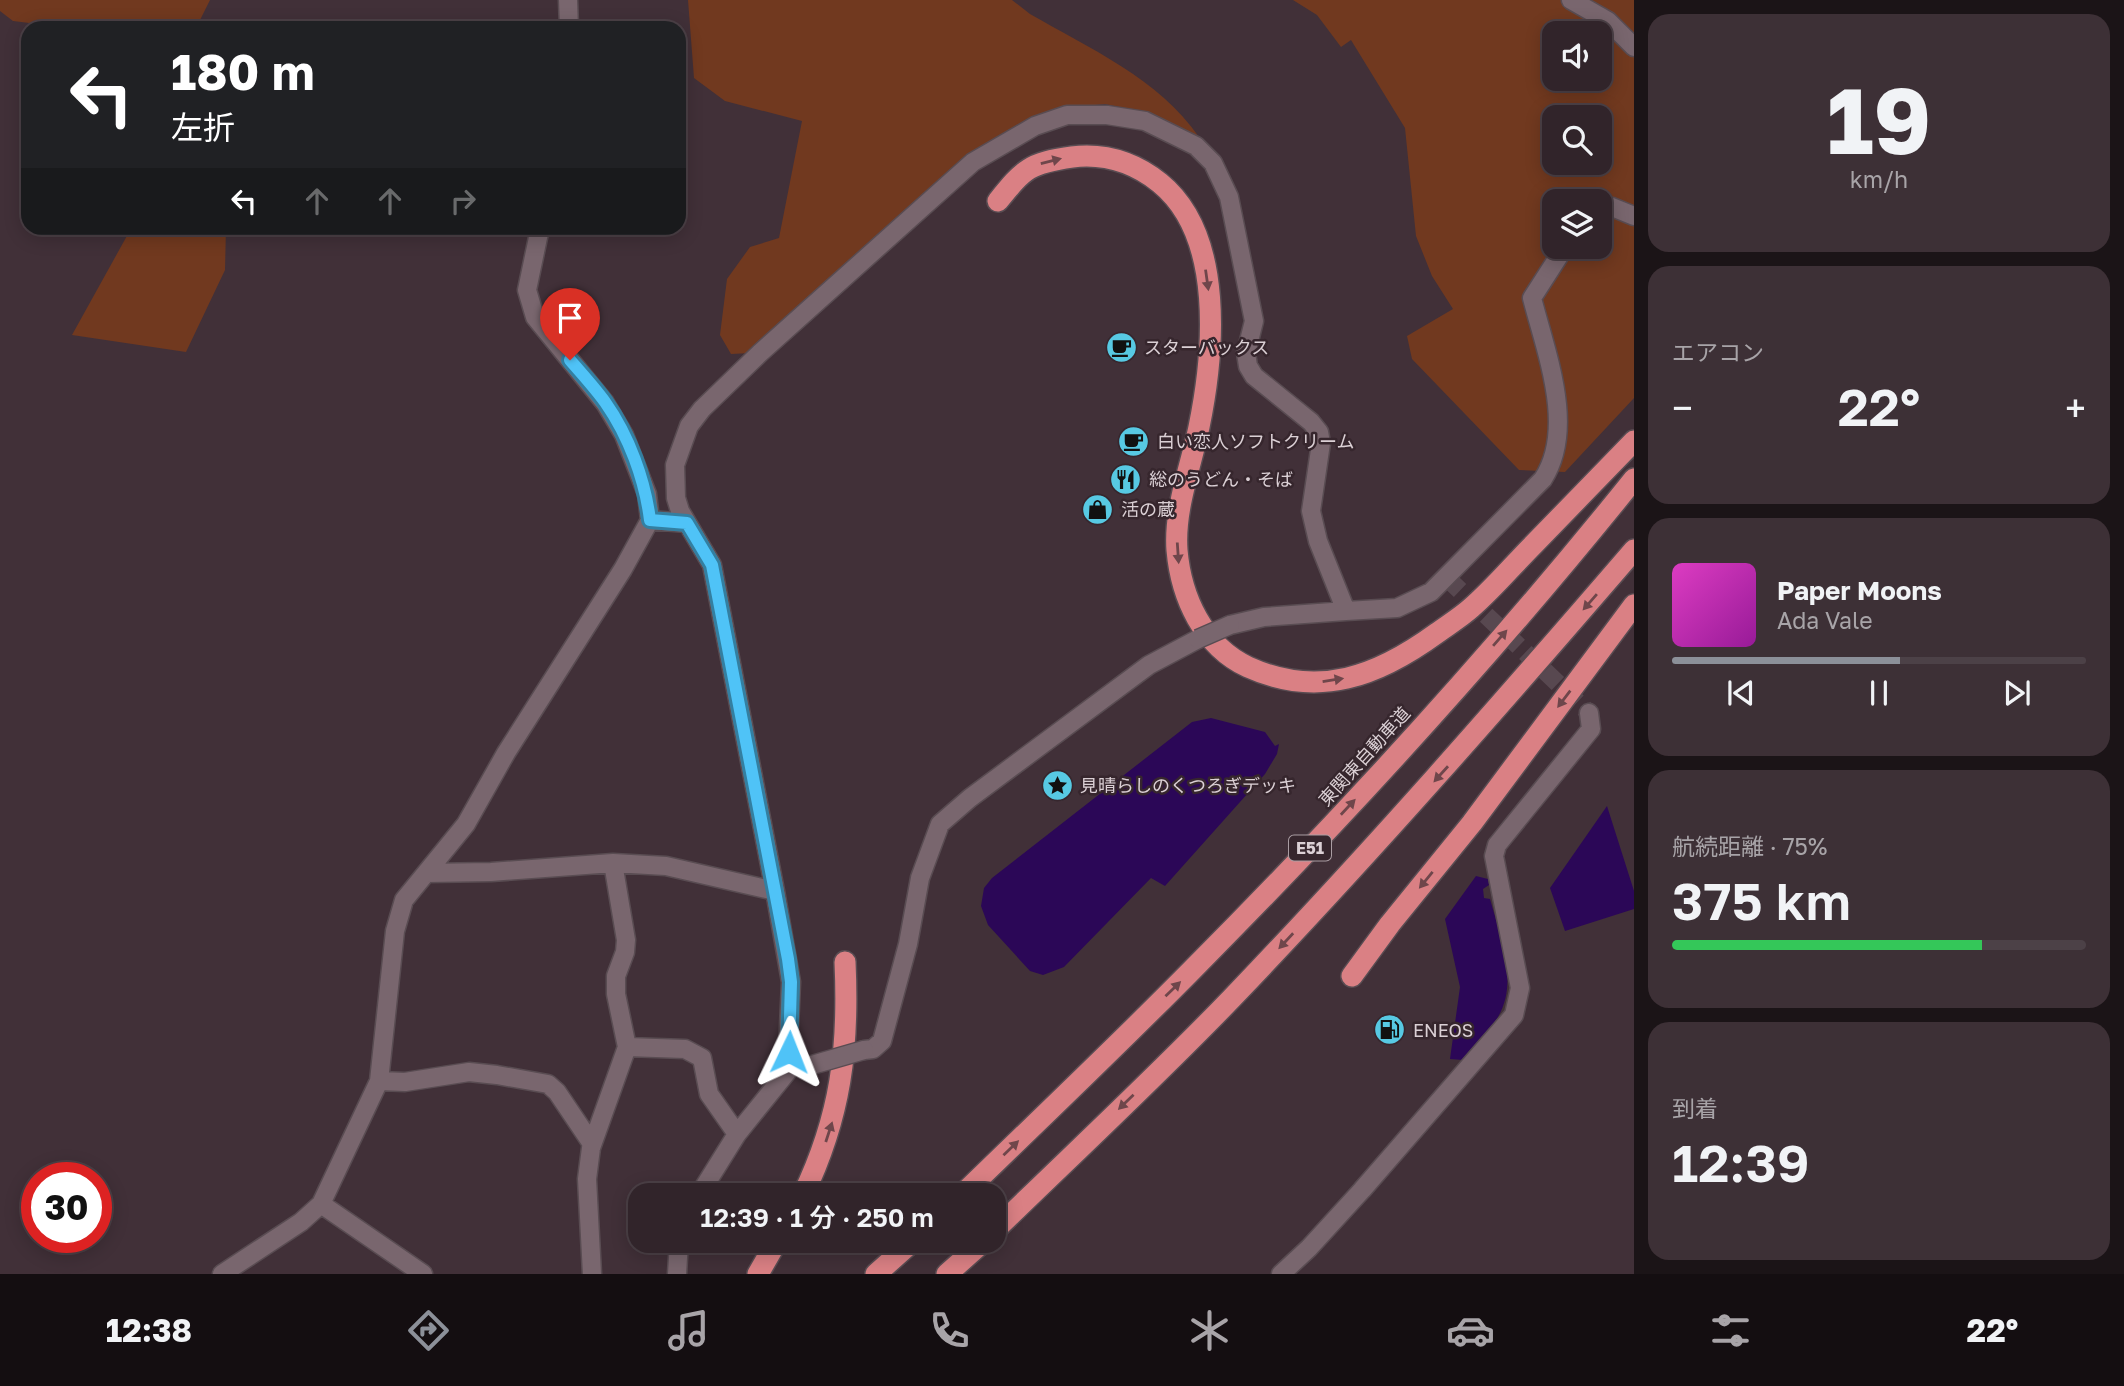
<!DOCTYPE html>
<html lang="ja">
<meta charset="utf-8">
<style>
:root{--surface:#31242a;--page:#3d3036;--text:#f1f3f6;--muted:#a8a4a8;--line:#4c4147;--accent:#8c9099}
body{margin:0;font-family:"Golos Text","Noto Sans JP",sans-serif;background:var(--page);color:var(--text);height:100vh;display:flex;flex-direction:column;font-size:26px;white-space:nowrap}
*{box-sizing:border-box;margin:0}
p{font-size:23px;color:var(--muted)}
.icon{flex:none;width:38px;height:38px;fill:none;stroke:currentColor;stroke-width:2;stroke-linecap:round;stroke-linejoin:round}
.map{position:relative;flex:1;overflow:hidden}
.details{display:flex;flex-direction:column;gap:14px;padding:14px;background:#1b1417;width:490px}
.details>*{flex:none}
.banner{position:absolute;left:21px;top:21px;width:665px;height:214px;border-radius:21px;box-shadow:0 4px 18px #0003,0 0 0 2px var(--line);background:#202124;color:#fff;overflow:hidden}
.controls{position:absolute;left:1542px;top:21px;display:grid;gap:14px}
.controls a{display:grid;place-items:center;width:70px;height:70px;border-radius:14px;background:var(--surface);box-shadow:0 4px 18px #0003,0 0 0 2px var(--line);font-size:35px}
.speed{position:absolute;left:21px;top:1162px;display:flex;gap:14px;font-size:35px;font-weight:700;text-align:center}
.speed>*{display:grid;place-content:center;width:91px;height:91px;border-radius:50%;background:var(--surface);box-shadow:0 4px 18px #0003,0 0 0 2px var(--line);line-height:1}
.speed .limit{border:10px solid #d22;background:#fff;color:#111}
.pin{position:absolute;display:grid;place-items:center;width:60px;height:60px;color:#fff;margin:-72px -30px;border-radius:50% 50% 50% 0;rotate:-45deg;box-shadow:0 0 7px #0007}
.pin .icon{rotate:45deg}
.me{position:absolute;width:77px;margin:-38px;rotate:2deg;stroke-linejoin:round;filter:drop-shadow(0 0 5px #0008)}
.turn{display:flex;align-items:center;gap:24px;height:147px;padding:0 35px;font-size:32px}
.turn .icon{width:91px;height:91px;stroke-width:2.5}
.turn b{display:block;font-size:49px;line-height:60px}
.lanes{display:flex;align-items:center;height:66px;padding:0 35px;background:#0003;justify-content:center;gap:35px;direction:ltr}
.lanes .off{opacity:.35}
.big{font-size:52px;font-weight:600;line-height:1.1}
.details .tile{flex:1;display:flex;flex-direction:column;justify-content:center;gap:10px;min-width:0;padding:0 24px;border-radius:21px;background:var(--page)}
.details .dial{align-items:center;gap:0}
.dial b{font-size:91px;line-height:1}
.song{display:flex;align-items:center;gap:21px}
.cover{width:84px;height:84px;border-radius:10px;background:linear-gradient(135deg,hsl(310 70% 55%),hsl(300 70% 35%))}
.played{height:7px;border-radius:4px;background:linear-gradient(90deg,var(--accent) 55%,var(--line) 55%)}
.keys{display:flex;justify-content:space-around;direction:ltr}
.heat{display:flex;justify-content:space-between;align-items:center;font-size:38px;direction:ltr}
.charge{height:10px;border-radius:5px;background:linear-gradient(90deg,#34c759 75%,var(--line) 0)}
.trip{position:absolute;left:628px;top:1183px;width:378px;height:70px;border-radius:21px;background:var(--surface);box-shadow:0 4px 18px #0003,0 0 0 2px var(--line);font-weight:600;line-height:70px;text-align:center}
.tab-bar{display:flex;height:112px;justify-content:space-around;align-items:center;background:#140e11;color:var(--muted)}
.tab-bar .icon{width:49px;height:49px}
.tab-bar .on{color:var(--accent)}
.tab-bar b{font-size:32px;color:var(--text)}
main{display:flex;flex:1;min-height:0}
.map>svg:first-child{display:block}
.green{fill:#71391f;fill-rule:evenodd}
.water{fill:#2b0757}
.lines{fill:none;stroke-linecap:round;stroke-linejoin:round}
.minor-tunnel{stroke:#584850;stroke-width:18;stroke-dasharray:18 9;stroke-linecap:butt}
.minor-casing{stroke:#594c52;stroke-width:21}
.motorway-casing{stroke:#594c52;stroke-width:24}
.minor{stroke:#79666e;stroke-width:18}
.motorway{stroke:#da8084;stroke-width:21}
.minor-bridge-casing{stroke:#594c52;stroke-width:21;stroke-linecap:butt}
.minor-bridge{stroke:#79666e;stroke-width:18}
.oneway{fill:#6f464b}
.route-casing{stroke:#337fa1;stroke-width:18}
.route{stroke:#4fc3f7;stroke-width:12}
.labels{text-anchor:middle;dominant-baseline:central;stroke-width:5;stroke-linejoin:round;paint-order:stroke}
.shield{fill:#36262d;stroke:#aa9da3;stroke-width:2}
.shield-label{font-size:16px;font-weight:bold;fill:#dbd0d5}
.poi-label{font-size:18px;fill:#dbd0d5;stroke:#36262d;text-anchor:start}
.street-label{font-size:18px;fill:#dbd0d5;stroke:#36262d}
</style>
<main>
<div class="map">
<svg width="1634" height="1274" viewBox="0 0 1634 1274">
<rect width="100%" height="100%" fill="#413038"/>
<path class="green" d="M0 0H210L196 28H47L46 25 13 21 0 11Z
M688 0H1012L1030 14C1089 48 1159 79 1199 137L1149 113 1105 104 1065 108 966 156 751 353 731 354 720 335 727 279 750 247 779 238 802 121 725 101 694 78Z
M1293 0H1634V398L1565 472 1519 470 1412 359 1407 336 1453 309 1432 276 1416 236 1405 128 1351 40 1341 47 1317 15ZM1554 33H1600V79H1554ZM1554 117H1600V163H1554ZM1554 201H1600V247H1554Z
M121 228H226L225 270 186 352 72 335 128 234Z"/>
<path class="water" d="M1211 718 1265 732 1275 746 1279 744 1277 754 1265 774 1165 886 1151 878 1064 967 1043 975 1030 971 988 925 981 906 984 888 992 878 1192 722Z
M1607 806 1634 891V909L1565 931 1550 888Z
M1476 876 1488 879 1489 885 1483 889 1484 898 1490 899C1500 936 1519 981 1498 1017 1489 1033 1474 1047 1463 1060L1450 1059 1460 987 1445 919Z"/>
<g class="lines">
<path class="minor-tunnel" d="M1447 578 1589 713"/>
<defs>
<path id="minor" d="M568 0 569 28
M1571 0 1608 21 1634 47
M1600 206 1612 207 1634 216
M650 520 687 523
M1230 625 1264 617 1346 611
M426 873 491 872 613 863 666 866 775 891
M627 1047 685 1049 702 1058 709 1094 737 1134
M864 1050 873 1049 882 1041 908 944 920 878 940 824 970 798 1149 665 1198 639
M379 1081 405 1082 469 1072 497 1075 548 1084 557 1092 592 1144
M699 1195 737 1134 787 1072 791 982 775 891 712 565 680 511 676 498 675 465 689 426 702 409 760 353 973 162 1035 126 1067 115H1107L1145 121 1196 146 1213 163 1229 197 1254 321 1246 353 1248 366 1254 376 1311 422 1319 432 1321 443 1311 511 1318 541 1346 611 1397 608 1431 592 1543 479C1576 428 1546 353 1532 298L1559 256 1563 247
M321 1204 423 1274
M222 1274 301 1222 321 1204 379 1081 395 931 404 900 466 824 506 753 623 569 650 520 647 494 624 435 605 403 535 317 527 290 540 228
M592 1274 587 1179 591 1148 627 1047 616 994V976L625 952 626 940 613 863
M677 1274 679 1241
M1281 1274 1309 1248 1362 1190 1514 1015 1520 988 1494 856 1497 845 1591 729 1589 713"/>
<path id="motorway" d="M998 201C1024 169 1029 163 1072 157 1105 153 1135 163 1160 183 1225 236 1214 354 1199 427 1191 466 1174 509 1177 550 1181 597 1203 646 1248 667 1319 699 1378 676 1437 633 1448 625 1461 617 1471 608 1493 589 1513 565 1534 544 1567 510 1601 475 1634 441
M1352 976 1390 924 1472 823 1634 605
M803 1195C841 1116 849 1049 845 962
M962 1195C1039 1120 1117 1046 1192 970 1347 814 1496 651 1634 479
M994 1231C1073 1154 1155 1078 1232 998 1371 853 1503 702 1634 550
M758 1274 777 1241
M876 1274 913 1241
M947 1274 984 1241"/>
</defs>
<use href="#minor" class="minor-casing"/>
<use href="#motorway" class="motorway-casing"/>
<use href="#minor" class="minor"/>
<use href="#motorway" class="motorway"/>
<defs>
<path id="minor-bridge" d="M1198 639 1230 625
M812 1065 864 1050"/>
</defs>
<use href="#minor-bridge" class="minor-bridge-casing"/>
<use href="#minor-bridge" class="minor-bridge"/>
</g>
<defs><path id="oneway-solid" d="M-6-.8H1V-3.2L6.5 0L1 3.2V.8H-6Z" transform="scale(1.75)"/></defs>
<g class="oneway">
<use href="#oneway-solid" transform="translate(1051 161) rotate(-14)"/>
<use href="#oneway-solid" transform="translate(1207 280) rotate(82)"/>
<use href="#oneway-solid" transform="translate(1178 553) rotate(86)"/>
<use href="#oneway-solid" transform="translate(1590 602) rotate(131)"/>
<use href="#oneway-solid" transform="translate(1500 638) rotate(-49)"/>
<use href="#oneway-solid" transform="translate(1333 680) rotate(-9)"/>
<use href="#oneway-solid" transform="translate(1564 699) rotate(127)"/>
<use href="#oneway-solid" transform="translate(1441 774) rotate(132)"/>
<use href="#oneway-solid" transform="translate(1348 807) rotate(-47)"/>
<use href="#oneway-solid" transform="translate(1426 880) rotate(129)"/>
<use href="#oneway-solid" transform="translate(1286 941) rotate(133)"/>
<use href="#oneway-solid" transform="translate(1173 989) rotate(-44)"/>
<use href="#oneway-solid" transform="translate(1126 1102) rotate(136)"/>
<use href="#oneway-solid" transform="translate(829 1132) rotate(-72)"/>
<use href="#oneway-solid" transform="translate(1011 1148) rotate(-44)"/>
</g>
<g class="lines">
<defs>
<path id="route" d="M570 360C582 374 595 388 605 402 629 436 645 480 650 520L687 523 712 565 788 959 791 982 789 1052"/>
</defs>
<use href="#route" class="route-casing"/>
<use href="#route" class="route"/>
</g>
<defs>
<symbol id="cafe-disc" viewBox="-11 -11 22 22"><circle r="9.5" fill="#57c9e3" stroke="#36262d"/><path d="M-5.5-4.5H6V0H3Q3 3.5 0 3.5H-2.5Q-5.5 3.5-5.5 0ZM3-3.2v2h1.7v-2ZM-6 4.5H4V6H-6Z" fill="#111"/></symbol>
<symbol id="restaurant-disc" viewBox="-11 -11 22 22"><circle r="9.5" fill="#57c9e3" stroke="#36262d"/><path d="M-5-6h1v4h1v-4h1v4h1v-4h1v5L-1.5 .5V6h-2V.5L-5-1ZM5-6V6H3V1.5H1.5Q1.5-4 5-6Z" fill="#111"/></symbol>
<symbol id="shop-disc" viewBox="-11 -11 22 22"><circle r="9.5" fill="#57c9e3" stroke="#36262d"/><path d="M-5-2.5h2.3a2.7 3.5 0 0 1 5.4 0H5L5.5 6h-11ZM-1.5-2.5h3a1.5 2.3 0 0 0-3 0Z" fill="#111"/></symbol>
<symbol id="sight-disc" viewBox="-11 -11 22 22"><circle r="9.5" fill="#57c9e3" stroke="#36262d"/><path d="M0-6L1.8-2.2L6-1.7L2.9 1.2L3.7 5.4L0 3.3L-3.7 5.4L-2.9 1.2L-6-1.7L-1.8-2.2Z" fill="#111"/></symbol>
<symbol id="fuel-disc" viewBox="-11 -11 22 22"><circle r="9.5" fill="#57c9e3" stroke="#36262d"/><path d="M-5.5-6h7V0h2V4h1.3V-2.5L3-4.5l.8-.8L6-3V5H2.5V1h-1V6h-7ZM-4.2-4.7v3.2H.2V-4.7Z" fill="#111"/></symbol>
</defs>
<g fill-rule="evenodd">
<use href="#cafe-disc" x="1104" y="330" width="35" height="35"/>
<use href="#cafe-disc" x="1116" y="424" width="35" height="35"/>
<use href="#restaurant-disc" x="1108" y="462" width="35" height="35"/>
<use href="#shop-disc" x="1080" y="492" width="35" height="35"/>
<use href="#sight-disc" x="1040" y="768" width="35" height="35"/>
<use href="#fuel-disc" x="1372" y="1012" width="35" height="35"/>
</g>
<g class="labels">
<rect class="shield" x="1289" y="835.5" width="42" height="25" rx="5"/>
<g class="shield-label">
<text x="1310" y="848">E51</text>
</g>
<g class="poi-label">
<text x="1144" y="347">スターバックス</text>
<text x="1157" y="441">白い恋人ソフトクリーム</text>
<text x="1149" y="479">総のうどん・そば</text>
<text x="1121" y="509">活の蔵</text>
<text x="1080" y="785">見晴らしのくつろぎデッキ</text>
<text x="1413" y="1030">ENEOS</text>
</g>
<g class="street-label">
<text transform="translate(1364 756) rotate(-48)">東関東自動車道</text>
</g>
</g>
</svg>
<div class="controls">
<a><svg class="icon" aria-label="sound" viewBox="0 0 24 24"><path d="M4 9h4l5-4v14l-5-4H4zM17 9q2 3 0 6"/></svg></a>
<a><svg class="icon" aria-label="search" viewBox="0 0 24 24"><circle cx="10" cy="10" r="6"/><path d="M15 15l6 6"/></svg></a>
<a><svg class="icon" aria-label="layers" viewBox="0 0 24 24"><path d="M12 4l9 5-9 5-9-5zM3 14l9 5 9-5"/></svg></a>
</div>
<div class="speed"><div class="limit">30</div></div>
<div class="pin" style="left:570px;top:360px;background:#d93025"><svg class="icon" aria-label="arrive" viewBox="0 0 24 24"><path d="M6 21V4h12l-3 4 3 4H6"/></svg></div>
<svg class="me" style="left:789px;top:1052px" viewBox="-20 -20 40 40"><path d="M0-17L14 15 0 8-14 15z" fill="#4fc3f7" stroke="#fff" stroke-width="4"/></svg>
<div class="trip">12:39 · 1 分 · 250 m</div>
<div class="banner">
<div class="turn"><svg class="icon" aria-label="left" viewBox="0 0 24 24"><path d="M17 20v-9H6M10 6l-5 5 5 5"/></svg><div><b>180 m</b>左折</div></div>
<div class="lanes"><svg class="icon" aria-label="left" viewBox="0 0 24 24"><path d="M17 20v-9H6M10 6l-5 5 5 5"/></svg><svg class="icon off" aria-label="ahead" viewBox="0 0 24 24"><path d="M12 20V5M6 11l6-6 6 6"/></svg><svg class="icon off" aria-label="ahead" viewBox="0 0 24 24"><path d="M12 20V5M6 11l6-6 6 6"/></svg><svg class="icon off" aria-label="right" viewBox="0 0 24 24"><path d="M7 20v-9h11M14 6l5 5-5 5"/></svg></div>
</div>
</div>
<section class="details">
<div class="tile dial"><b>19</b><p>km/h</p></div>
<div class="tile"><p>エアコン</p>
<div class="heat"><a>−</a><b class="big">22°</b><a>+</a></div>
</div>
<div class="tile">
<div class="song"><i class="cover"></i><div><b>Paper Moons</b><p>Ada Vale</p></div></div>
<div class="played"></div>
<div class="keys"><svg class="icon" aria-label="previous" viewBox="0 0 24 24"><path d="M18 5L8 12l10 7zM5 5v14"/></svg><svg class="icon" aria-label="pause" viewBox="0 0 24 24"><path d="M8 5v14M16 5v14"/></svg><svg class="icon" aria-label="next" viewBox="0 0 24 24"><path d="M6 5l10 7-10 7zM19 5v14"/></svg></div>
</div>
<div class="tile"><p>航続距離 · 75%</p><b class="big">375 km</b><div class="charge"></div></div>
<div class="tile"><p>到着</p><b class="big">12:39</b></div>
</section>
</main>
<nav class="tab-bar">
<b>12:38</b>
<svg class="icon on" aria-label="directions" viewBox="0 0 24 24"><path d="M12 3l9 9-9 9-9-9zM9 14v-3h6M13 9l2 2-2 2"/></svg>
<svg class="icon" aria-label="music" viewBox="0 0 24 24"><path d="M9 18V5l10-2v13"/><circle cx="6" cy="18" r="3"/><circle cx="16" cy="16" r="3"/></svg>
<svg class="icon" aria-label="phone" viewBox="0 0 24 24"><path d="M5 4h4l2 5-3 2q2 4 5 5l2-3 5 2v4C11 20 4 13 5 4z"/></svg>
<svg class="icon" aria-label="climate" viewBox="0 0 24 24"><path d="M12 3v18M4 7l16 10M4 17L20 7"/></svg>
<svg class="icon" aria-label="car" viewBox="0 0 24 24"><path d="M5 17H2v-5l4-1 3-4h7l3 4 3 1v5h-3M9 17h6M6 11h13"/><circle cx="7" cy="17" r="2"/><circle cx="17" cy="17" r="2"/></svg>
<svg class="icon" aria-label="filters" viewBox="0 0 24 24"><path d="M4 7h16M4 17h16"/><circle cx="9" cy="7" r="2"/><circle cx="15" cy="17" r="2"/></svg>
<b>22°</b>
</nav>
